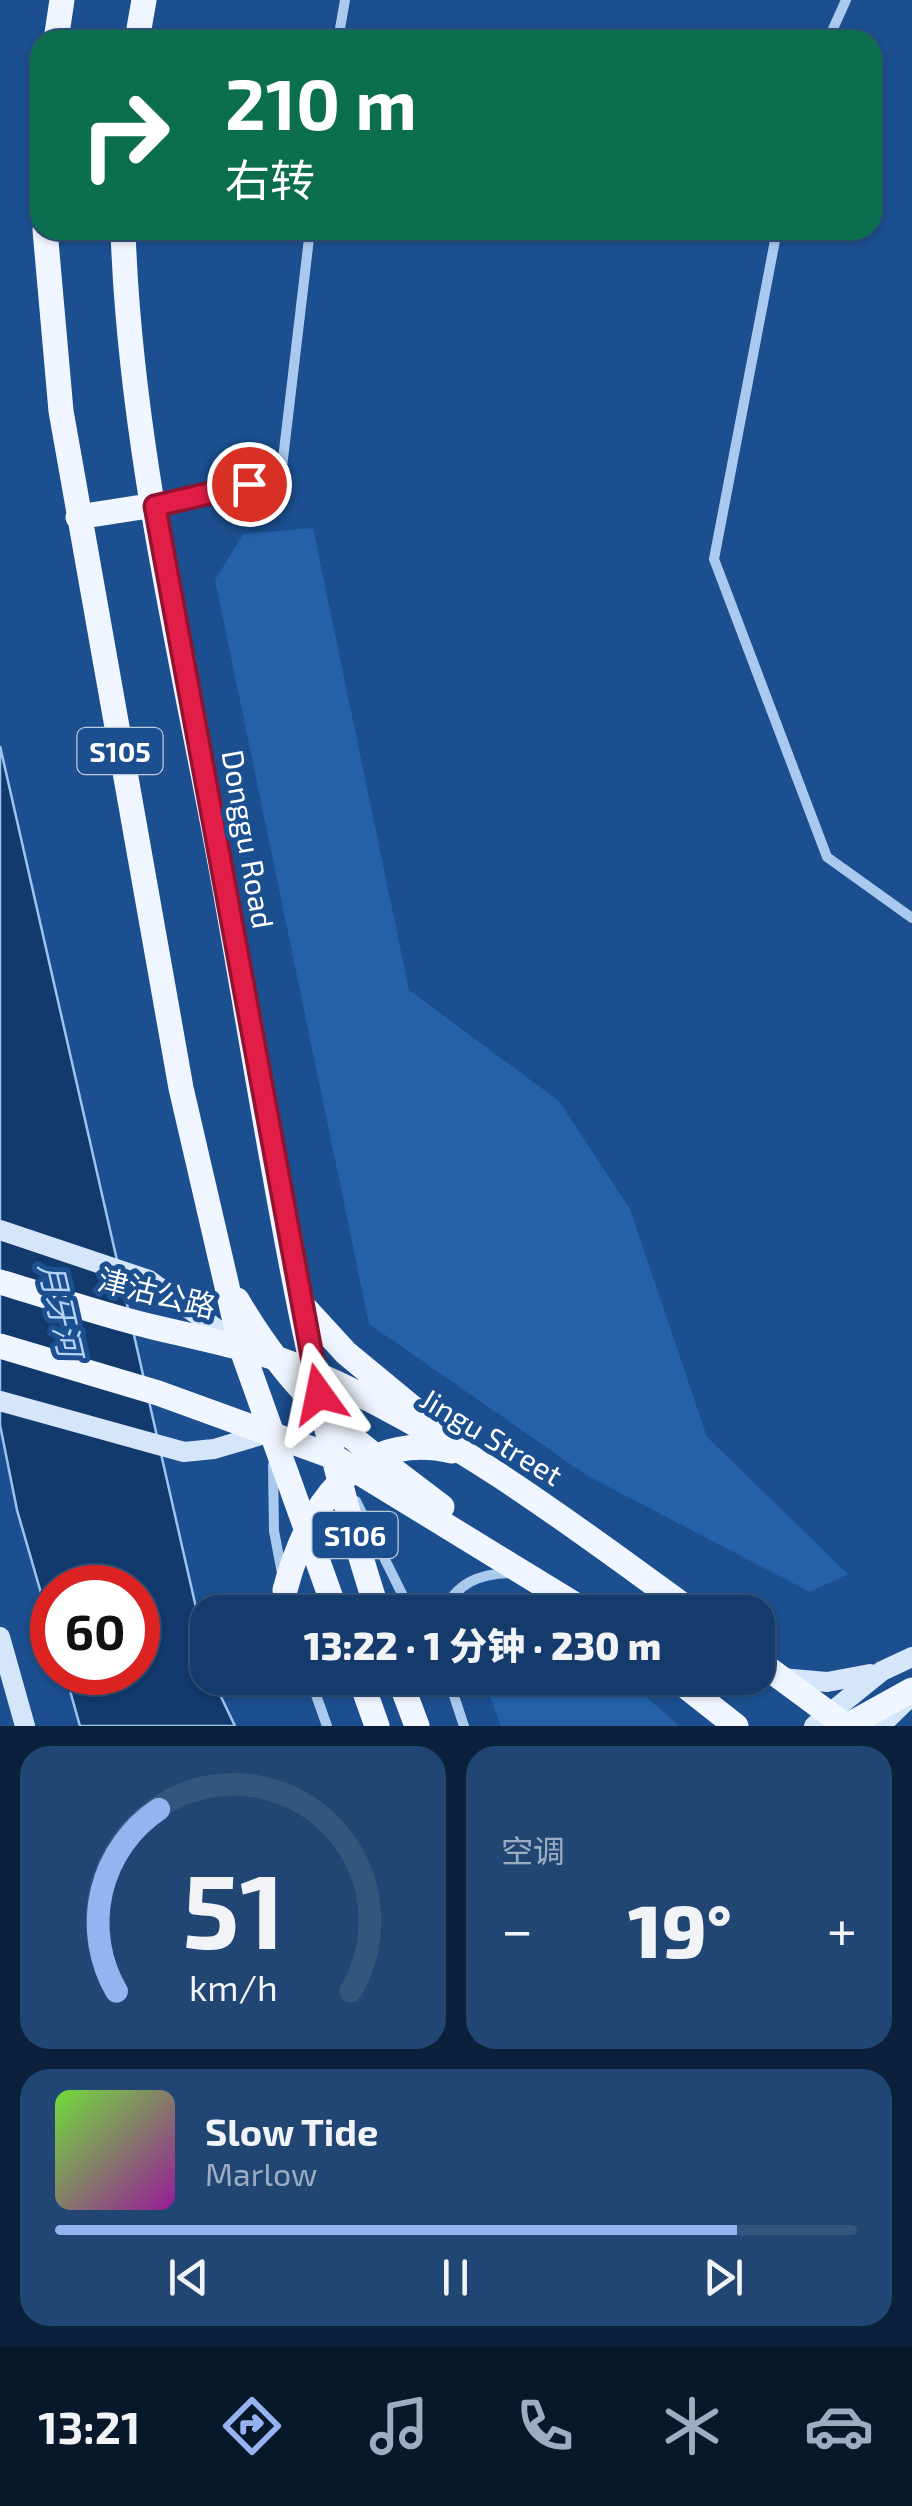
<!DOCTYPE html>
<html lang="zh">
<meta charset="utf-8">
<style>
:root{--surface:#143b6b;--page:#214673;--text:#f1f3f6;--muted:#9dadc1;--line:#33557e;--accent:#95b2f1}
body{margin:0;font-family:"Exo 2","Noto Sans SC",sans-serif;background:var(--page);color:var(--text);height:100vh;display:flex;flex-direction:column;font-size:38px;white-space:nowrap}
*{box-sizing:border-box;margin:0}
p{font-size:32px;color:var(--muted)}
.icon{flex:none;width:55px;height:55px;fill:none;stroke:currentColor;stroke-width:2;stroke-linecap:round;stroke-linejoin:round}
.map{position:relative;height:1726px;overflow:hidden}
.side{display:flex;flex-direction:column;gap:20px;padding:20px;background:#0b203b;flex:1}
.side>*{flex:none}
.guide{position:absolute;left:30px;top:30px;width:852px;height:210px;border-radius:30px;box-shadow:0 2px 8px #0004,0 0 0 2px var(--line);background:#0b6e4f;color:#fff;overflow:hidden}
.speed{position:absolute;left:30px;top:1565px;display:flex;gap:20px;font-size:50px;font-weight:700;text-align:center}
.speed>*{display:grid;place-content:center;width:130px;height:130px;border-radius:50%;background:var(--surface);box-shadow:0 2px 8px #0004,0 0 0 2px var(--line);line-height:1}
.speed .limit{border:15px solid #d22;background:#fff;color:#111}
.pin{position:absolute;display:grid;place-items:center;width:85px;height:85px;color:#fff;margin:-42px;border:5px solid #fff;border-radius:50%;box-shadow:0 2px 10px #0007}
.me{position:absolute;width:110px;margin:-55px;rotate:348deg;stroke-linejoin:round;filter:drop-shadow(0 0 8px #0008)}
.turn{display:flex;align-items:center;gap:35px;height:210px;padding:0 30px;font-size:45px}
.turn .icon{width:130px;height:130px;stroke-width:2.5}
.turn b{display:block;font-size:70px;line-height:85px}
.big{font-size:75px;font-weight:800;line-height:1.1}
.side .widget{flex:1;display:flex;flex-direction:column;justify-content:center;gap:15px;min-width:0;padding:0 35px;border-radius:30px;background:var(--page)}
.side .dial{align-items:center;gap:0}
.dial svg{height:260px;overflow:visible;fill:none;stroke:var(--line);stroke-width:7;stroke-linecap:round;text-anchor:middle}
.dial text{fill:var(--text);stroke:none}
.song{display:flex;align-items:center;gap:30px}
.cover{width:120px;height:120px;border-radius:15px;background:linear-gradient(135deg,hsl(100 70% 55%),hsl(300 70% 35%))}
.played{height:10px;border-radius:5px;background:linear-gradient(90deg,var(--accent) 85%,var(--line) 85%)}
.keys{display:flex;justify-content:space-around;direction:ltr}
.heat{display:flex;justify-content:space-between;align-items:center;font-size:55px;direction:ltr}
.side .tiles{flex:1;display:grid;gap:20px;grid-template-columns:1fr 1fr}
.widget:last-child{grid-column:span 2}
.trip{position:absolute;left:190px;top:1595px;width:585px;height:100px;border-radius:30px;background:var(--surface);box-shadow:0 2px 8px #0004,0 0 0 2px var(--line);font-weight:800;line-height:100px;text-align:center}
.tabs{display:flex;height:160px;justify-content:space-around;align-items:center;background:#08182b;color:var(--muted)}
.tabs .icon{width:70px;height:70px}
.tabs .selected{color:var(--accent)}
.tabs b{font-size:45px;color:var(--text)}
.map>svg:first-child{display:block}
.green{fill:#2461a8}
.water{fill:#123a6d;stroke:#9cc4f0;stroke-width:2.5}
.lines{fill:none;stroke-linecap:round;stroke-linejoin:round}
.street{stroke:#a9c9ee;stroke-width:10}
.secondary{stroke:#d6e6fa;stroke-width:20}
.primary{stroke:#f0f6ff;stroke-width:25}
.route-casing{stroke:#92132f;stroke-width:25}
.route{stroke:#e11d48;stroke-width:18}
.labels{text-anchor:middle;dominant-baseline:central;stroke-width:10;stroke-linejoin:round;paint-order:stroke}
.shield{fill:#1b4f8f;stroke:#bbcadd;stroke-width:2.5}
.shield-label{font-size:28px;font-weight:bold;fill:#fff}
.street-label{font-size:30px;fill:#fff;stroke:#1b4f8f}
.water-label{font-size:32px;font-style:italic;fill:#b5d3f5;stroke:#1b4f8f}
</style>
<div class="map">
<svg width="912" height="1726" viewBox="0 0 912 1726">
<rect width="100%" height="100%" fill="#1b4f8f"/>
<path class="green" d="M313 528 409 990 559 1101 630 1209 707 1437 848 1574 810 1592 586 1475 369 1324 215 580 243 534Z
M483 1678H625L679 1726H501Z"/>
<path class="water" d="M0 746 207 1656 208 1678H212L235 1726H80L65 1673 138 1672V1588H52V1631L17 1510 0 1425Z"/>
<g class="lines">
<path class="street" d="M338 40 345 0
M828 40 846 0
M777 230 714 559 827 857 912 918
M158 505 281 476 310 230
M273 1465 274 1531 282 1573
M356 1501 411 1612
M285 1589 291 1612
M443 1612C457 1583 478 1574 510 1573
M310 1678 327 1726
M448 1678 464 1726"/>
<path class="secondary" d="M0 1230 149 1280 239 1345
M0 1401 184 1452 214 1449 271 1432
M0 1637 25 1726
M781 1678 827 1682 870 1674
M814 1726 882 1671 912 1657
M880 1726 907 1700"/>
<path class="primary" d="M56 40 62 0
M137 40 144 0
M45 230 61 411 181 1088 241 1347 336 1612
M123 230C130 446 183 660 222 873 267 1120 300 1373 378 1612
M78 517 155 505
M0 1282C51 1297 102 1315 153 1327 208 1340 262 1350 314 1373 451 1433 572 1524 692 1612
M237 1300C297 1403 351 1437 442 1507
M303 1306 346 1353 432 1424
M0 1346 158 1393 334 1457 587 1612
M285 1590C306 1510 355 1429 452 1451
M758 1661 846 1726
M360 1678 377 1726
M399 1678 417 1726
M675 1678 736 1726
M847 1726 912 1690"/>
</g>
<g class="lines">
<defs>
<path id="route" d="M249 484 155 506 319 1394"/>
</defs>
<use href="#route" class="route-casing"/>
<use href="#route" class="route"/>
</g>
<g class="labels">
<g class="shield">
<rect x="77.5" y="728" width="85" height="46" rx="8"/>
<rect x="312.5" y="1512" width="85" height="46" rx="8"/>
</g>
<g class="shield-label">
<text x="120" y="751">S105</text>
<text x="355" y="1535">S106</text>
</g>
<g class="street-label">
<text transform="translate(249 839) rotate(80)">Donggu Road</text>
<text transform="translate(157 1292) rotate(14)">津沽公路</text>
<text transform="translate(492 1436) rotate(31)">Jingu Street</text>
</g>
<g class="water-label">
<text transform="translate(62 1309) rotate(77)">月牙河</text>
</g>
</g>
</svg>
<div class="speed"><div class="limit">60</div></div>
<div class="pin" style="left:249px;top:484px;background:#d93025"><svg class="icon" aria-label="arrive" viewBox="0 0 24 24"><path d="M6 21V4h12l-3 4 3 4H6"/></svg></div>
<svg class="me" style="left:319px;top:1394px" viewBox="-20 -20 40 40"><path d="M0-17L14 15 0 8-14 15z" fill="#e11d48" stroke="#fff" stroke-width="4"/></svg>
<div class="trip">13:22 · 1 分钟 · 230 m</div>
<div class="guide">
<div class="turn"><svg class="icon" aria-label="right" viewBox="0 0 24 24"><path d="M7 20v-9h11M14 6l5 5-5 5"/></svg><div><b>210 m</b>右转</div></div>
</div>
</div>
<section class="side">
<div class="tiles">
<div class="widget dial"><svg viewBox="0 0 100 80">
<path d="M14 69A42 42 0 1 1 86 69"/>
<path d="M14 69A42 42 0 0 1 27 13" stroke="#95b2f1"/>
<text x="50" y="56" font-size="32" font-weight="700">51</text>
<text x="50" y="72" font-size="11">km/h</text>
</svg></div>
<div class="widget"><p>空调</p>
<div class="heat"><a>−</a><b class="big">19°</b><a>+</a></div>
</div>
<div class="widget">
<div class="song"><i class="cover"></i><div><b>Slow Tide</b><p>Marlow</p></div></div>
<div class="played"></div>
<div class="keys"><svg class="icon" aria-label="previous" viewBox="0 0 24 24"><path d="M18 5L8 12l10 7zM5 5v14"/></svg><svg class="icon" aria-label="pause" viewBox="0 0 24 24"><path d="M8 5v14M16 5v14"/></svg><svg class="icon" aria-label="next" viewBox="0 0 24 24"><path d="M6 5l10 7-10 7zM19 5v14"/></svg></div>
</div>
</div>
</section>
<nav class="tabs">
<b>13:21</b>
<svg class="icon selected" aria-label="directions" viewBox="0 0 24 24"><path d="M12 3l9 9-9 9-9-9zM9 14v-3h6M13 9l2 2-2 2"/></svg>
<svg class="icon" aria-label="music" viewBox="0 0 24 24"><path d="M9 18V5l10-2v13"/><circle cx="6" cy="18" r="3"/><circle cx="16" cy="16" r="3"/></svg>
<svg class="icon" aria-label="phone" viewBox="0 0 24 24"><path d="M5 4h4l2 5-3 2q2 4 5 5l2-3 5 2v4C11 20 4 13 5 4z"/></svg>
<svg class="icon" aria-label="climate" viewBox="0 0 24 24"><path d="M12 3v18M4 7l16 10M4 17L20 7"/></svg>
<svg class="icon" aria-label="car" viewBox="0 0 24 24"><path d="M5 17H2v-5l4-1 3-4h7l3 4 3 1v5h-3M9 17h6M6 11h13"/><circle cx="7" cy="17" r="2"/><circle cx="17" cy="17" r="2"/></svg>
</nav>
